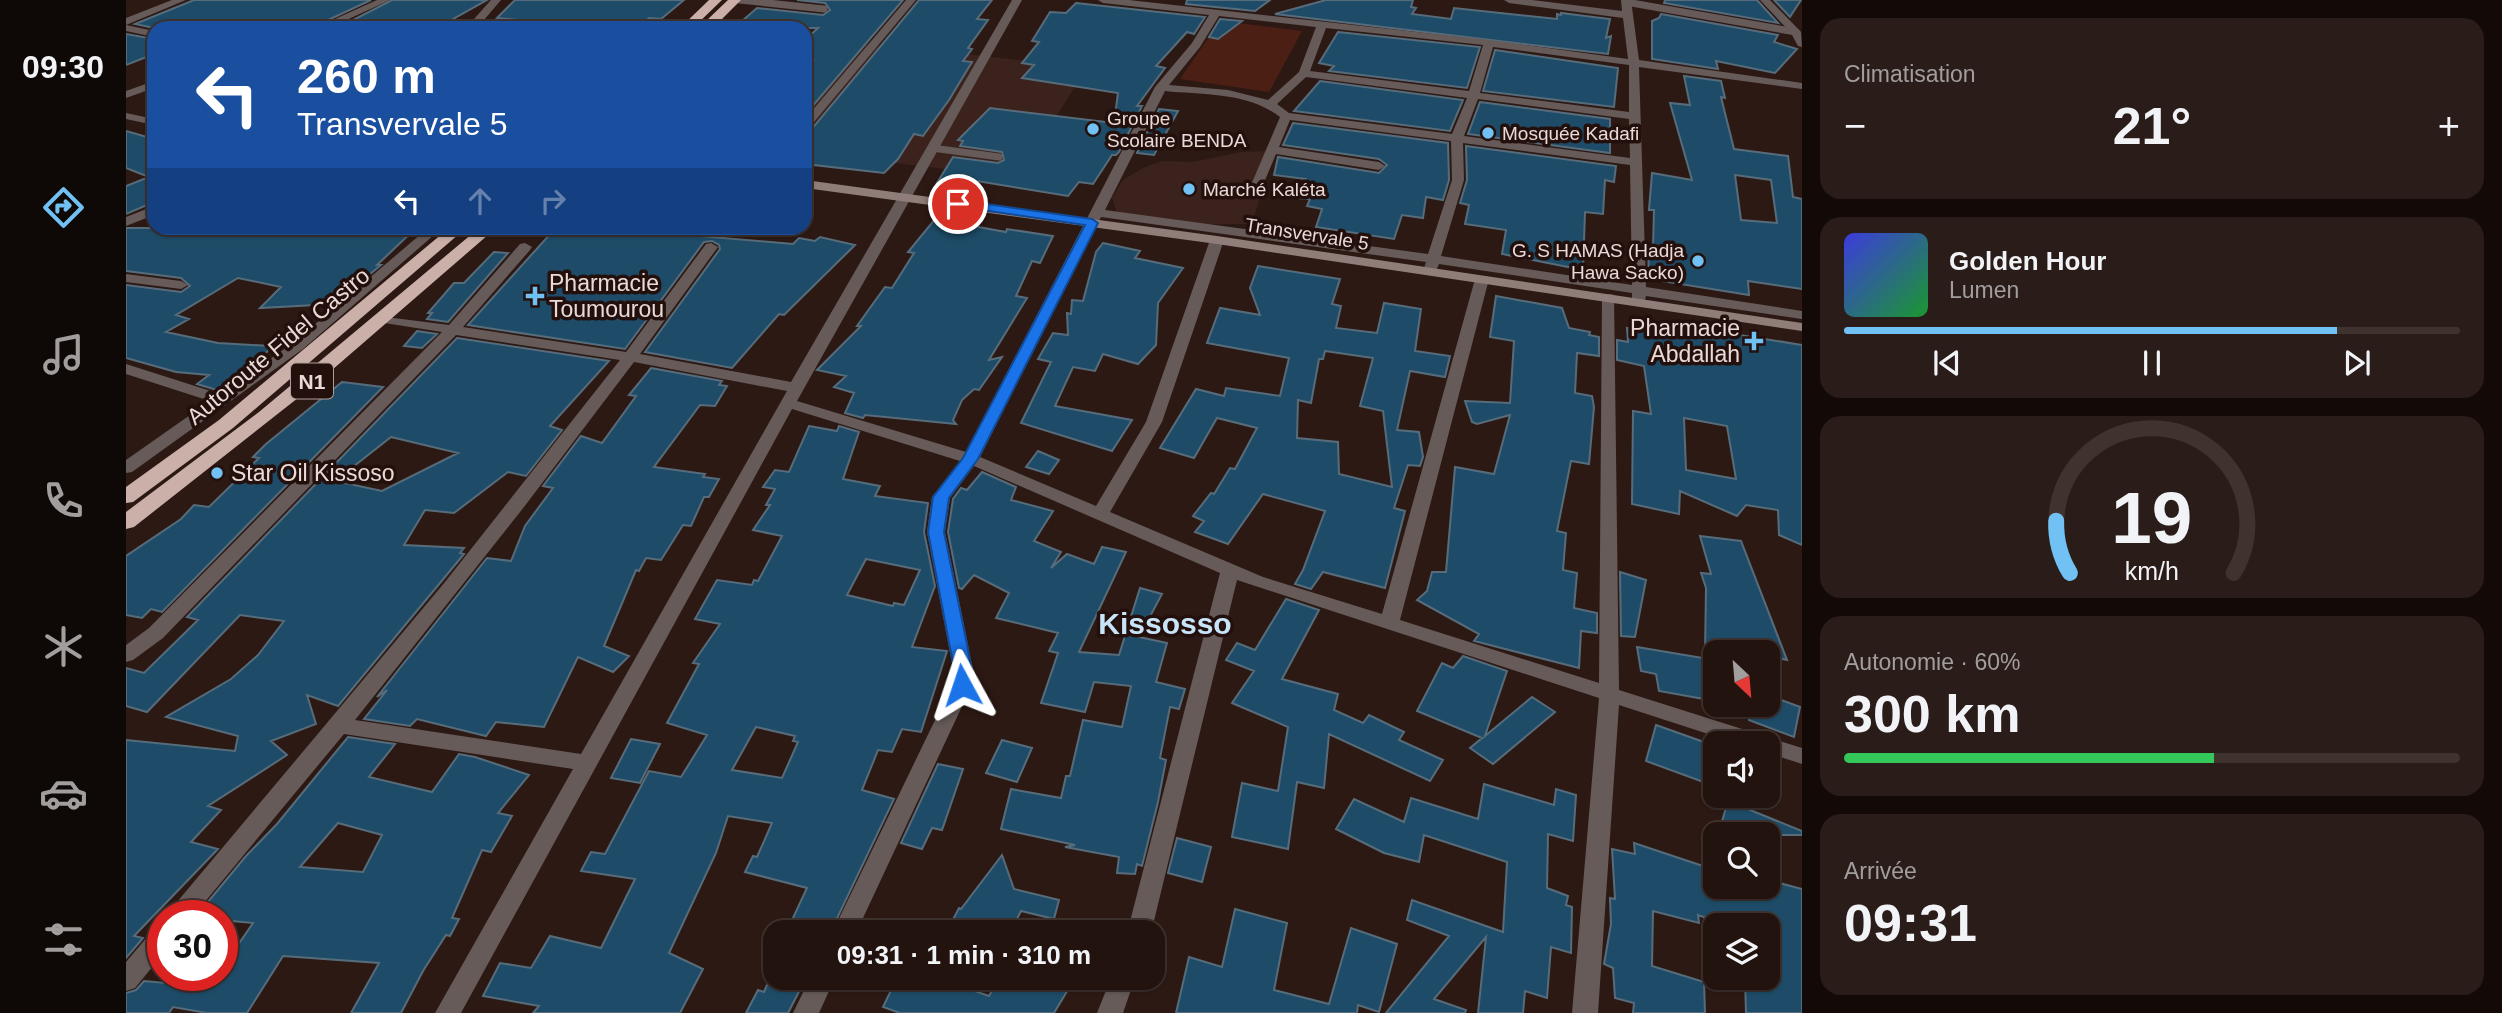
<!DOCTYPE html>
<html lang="fr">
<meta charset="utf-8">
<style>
:root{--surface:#22130f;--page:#2a1c18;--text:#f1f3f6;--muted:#a29e9e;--line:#3f322f;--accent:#71c1f5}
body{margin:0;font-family:Arial,sans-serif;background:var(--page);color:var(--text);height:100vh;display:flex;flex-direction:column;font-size:26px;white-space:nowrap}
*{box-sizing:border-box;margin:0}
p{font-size:23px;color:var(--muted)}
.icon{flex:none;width:38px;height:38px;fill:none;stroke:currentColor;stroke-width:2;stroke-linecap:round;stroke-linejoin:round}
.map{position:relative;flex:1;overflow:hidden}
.side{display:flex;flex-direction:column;gap:18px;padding:18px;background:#130a08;width:700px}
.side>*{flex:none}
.top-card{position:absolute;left:21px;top:21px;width:665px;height:214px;border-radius:21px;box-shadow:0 2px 5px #0004,0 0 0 2px var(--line);background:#1a4fa0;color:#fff;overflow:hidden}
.needle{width:46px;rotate:154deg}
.controls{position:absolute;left:1577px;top:640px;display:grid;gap:14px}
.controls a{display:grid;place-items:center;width:77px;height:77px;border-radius:14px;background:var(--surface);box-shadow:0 2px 5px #0004,0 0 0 2px var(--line);font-size:35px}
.speed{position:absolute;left:21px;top:900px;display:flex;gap:14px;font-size:35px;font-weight:700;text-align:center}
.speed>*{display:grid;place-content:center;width:91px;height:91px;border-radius:50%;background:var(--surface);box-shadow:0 2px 5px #0004,0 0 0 2px var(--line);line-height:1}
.speed .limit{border:10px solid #d22;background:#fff;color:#111}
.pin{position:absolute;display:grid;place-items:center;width:60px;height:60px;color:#fff;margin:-30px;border:4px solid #fff;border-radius:50%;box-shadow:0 2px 7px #0007}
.me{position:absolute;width:77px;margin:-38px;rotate:355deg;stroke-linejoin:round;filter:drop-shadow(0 0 5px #0008)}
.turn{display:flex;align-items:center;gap:24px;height:147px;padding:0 35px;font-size:32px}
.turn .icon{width:91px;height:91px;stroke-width:2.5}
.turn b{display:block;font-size:49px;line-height:60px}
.lanes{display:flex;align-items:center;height:66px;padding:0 35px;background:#0003;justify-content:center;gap:35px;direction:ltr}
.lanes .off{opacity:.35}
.big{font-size:52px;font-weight:600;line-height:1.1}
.side .card{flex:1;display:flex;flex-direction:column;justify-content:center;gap:10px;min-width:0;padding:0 24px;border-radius:21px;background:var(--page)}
.side .dial{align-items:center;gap:0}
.dial svg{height:182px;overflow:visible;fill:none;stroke:var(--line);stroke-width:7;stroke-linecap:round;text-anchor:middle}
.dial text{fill:var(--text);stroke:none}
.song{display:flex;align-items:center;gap:21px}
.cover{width:84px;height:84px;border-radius:10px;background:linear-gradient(135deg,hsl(240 70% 55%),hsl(130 70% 35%))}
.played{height:7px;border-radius:4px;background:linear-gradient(90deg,var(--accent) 80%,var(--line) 80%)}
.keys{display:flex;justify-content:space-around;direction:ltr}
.heat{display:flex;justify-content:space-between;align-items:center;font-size:38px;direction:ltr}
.charge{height:10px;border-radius:5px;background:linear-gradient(90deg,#34c759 60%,var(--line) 0)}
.trip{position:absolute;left:637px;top:920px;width:402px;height:70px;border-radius:21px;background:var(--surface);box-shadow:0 2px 5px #0004,0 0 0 2px var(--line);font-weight:600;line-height:70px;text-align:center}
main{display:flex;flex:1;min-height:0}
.tab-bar{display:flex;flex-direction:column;width:126px;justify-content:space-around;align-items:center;background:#0e0806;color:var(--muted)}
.tab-bar .icon{width:49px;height:49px}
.tab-bar .current{color:var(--accent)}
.tab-bar b{font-size:32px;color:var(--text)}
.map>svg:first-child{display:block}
.built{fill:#3c221c}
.green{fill:#4c1f15}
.building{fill:#1e4c68;stroke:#576c7a;stroke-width:2;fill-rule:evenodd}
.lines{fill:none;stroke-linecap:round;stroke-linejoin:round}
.lane{stroke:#665b59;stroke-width:7}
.street{fill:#665b59;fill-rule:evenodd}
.secondary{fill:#8f7d79;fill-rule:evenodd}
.highway{fill:#cbb0a9;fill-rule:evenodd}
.route{fill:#1a73e8;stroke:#114b97;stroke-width:2}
.poi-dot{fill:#71c1f5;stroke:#23100c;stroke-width:2.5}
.labels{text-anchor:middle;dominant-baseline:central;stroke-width:7;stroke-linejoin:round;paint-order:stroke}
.far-poi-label{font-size:19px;fill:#e9dad7;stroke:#23100c;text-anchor:start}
.far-street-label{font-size:19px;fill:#e9dad7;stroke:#23100c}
.shield{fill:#23100c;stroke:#ae9d9a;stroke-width:2}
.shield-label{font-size:21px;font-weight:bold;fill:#e9dad7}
.poi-label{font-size:23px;fill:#e9dad7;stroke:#23100c;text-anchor:start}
.street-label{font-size:23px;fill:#e9dad7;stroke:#23100c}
.district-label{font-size:30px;font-weight:bold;fill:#c8e4f8;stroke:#23100c}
</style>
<main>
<nav class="tab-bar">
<b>09:30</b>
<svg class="icon current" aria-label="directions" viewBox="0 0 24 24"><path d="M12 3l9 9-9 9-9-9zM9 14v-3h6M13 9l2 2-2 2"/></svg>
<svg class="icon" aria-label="music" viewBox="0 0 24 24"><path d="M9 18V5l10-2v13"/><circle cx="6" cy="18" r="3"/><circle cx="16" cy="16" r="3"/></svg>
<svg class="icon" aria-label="phone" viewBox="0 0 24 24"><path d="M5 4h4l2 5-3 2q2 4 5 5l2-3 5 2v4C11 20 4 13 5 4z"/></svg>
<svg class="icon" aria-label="climate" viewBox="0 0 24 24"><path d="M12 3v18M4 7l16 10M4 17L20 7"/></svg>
<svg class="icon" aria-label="car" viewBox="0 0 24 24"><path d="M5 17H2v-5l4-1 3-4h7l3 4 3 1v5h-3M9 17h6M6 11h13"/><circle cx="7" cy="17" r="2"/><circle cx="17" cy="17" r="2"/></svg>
<svg class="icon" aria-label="filters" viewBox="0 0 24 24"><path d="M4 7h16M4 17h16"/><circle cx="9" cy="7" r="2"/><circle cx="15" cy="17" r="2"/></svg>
</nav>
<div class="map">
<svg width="1676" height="1013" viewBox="0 0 1676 1013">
<rect width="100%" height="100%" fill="#2d1914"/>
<path class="built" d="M715 42 831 53 961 68 926 123 877 176 679 152V94Z
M1141 151 1132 205 1125 224H1079L991 213 986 198 997 180 1017 168 1036 161 1067 162 1115 152Z"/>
<path class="green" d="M1094 21 1176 31 1143 92 1054 79Z"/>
<path class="building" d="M68 0H245L185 28H28L9 24Z
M266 0H361L311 28 271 22 265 25 225 21Z
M389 0H558L535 19 523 18 513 28H417L412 22 371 18Z
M671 0H777L679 115V68L687 60 679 59V40L692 28H608L631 8 697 15 704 10 699 3Z
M793 0H866L851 19 862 20 842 48 846 49 837 61 846 62 823 100 797 136 788 134 772 159 758 173 679 164V132L685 130Z
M1061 0H1144L1129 11 1060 4Z
M1200 0H1287L1285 7 1290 8 1286 14 1325 19 1328 8 1431 19V14L1435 15V13L1484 19 1480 38 1485 36 1482 54 1149 14Z
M1539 0H1631L1652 23 1538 3Z
M1648 0H1675L1664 17Z
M950 3 1079 17 1068 34 1061 32 1030 66 1039 68 1011 106H1016L993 152 990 155H986L967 184 953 182 942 196 851 181 848 187 811 183 827 157 872 163 878 160 876 152 834 146 837 141 832 140 864 108 988 123 992 93 896 78 908 65 896 63 913 42 906 41 924 12 940 13Z
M1535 14 1652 35 1648 42 1671 49 1649 73 1590 61 1592 69 1526 59V21L1533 18Z
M1094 19 1116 21 1092 39 1083 37Z
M1212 32 1354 47 1341 88 1203 71 1208 66 1193 63Z
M0 34 28 39V54L0 65Z
M1369 50 1492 68 1488 107 1357 91Z
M1558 76 1595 81 1599 98 1595 97 1608 149 1662 156 1667 197 1676 199V289L1622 281 1623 295 1523 279 1522 245 1527 246 1528 210H1523L1526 173 1566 180 1544 103 1564 105ZM1609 175 1645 180 1651 223 1615 220Z
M1194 81 1337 100 1324 131 1168 111Z
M1354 102 1484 119V153L1342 134Z
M1033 109 1052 111 1028 155 1011 153Z
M1167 123 1322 143 1323 180 1317 200 1300 197 1297 218 1276 215 1268 239 1190 227 1196 209 1181 206 1184 199 1173 198 1180 179 1148 175 1152 157 1253 173 1261 165 1253 159 1157 145Z
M0 131 28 139V202L0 214V186L23 177 0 168Z
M1340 146 1490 166 1488 182 1479 180 1477 214 1459 212 1457 270 1376 254 1380 230 1339 224 1343 205 1334 203 1341 180Z
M809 219 880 232 881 229 927 236 914 263 906 261 890 296 901 298 863 360 876 357 853 390 848 389 836 400 827 420 830 424 739 415 737 418 719 413 728 393 708 387 720 376 691 370 735 326H731L759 287 766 288 788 253 782 252Z
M0 228H290L251 265H255L208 304 134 308 155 287 112 278 50 315 63 319 40 332 92 343 145 346 133 363 94 391 71 384 83 375 50 372 0 358V285L55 292 64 286 55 278 0 271Z
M459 228H556L550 234 667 244 673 238 689 241 694 237 729 245 658 315 653 314 606 368 519 352 594 249 593 245 586 241 578 242 499 349 342 325 426 232 458 236Z
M977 243 1014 251 1009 258 1057 268 1032 303 1030 345 1012 364 977 354 969 371 947 367 929 406 1006 420 986 451 895 423 925 362 912 359 927 333 942 335 941 313 945 314 946 300 957 301 970 252Z
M368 252 382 253 322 322 301 319 306 313H302L328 283H338Z
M1132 266 1214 279 1206 304 1215 306 1210 328 1251 333 1258 303 1295 309 1289 351 1324 356 1319 377 1284 371 1271 430 1293 432 1297 457 1294 466 1282 465 1268 508 1279 511 1259 588 1197 572 1185 589 1169 584 1177 570 1199 511 1137 494 1102 544 1069 532 1078 521 1067 516 1085 493 1088 494 1104 468 1109 469 1131 428 1091 418 1068 458 1034 448 1070 389 1098 396 1100 388 1154 396 1163 358 1081 343 1094 308 1134 315 1124 288ZM1199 351 1247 358 1234 406 1257 411 1266 487 1213 474 1212 442 1171 438 1172 400 1185 403 1193 359H1197Z
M1370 296 1436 308 1443 328 1464 332 1463 335 1473 337V356L1451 353 1449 393 1466 396 1468 407 1463 464 1445 461 1431 531 1440 533 1437 570 1451 573 1448 608 1471 613V633L1455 631 1453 668 1348 641 1353 634 1291 600 1301 591 1306 572H1320L1329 467 1368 474 1384 415 1351 424 1346 422 1339 401 1384 403 1388 341 1364 337Z
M1558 326 1676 345V545L1653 535 1652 510 1620 505 1611 516 1554 491 1553 514 1506 504 1507 411 1525 414 1518 366 1491 360V340L1502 342 1501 328 1561 337ZM1558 418 1601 426 1610 479 1560 470Z
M291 331 311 334 296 348 278 346Z
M331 338 483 361 424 426 436 430 400 476 382 472 328 513 299 510 278 545 338 548 334 553 338 554 212 706 181 695 190 724 145 741 161 755 82 806 95 810 65 842 92 849 8 936 17 938 0 958V740L109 751 112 736 40 717 105 679 132 655 158 621 114 615 21 712 0 706V668L18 673 72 620 61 617ZM265 437 332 453 256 491 209 481Z
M525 368 596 381 593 385 601 386 589 406 574 405 528 467 579 474 577 477 593 479 583 497H578L565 526 557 525 535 560 520 558 513 571 510 570 478 646 503 656 487 672 452 657 418 727 370 722 360 736 291 719 284 726 238 719 261 690 251 697 361 558 385 561 399 526 427 488 417 486 455 436 476 443 510 396 503 395Z
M216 382 257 387 36 612 25 609 16 618 0 615V556L55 519 68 505 83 507 133 458 127 457 140 444Z
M683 426 711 431 713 426 733 432 717 479 754 486 749 496 802 503 798 532 809 586 786 647 821 651 795 732 776 729 766 752 752 750 736 790 768 799 704 933H660L681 888 619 872 627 856 631 857 646 823 602 816 590 853 543 953 577 969 554 1013H407L413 1006 357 996 374 963 405 968 424 936 475 948 509 879 455 871 465 852 479 854 523 771 555 777 581 735 541 723 573 664 567 663 594 624 569 619 591 580 626 585 628 580 632 581 656 536 627 530 644 505H640L649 489 637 487 649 470 663 472ZM740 559 794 570 778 605 768 603 767 606 721 595ZM630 727 669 736 667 741 672 742 656 778 606 770Z
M912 451 933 460 923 474 900 467Z
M856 472 890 487 885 500 927 511 908 541 935 552 925 568 941 554 968 564 976 547 1000 552 953 652 993 655 1014 588 1036 594 1013 637 1041 643 1030 682 1059 689 1053 709 1044 707 1034 758 1040 760 1032 802 1016 866 1011 864 1009 874 991 873 993 857 939 847 949 845 875 829 885 789 935 798 940 776H944L957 720 996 727 1005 686 968 682 959 712 915 703 932 653 923 651 932 633 870 618 883 593 848 575 836 589 833 588 822 532 827 499 835 488 841 490Z
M1574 536 1615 541 1661 660 1642 656V653L1602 647V653H1579L1580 588 1575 573 1585 574Z
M1494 572 1520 580 1509 637 1495 636Z
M1160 599 1193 610 1156 679 1212 694 1208 710 1237 723 1243 715 1278 732 1273 740 1317 760 1304 781 1203 734 1198 788 1171 782 1162 849 1106 837 1116 783 1152 791 1162 727 1106 703 1128 671 1100 660 1111 643 1129 650Z
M1511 647 1589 660V701L1533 691 1530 674 1515 671Z
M1337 656 1381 671 1359 736 1406 697 1429 712 1367 764 1344 748 1356 738 1291 711 1316 663 1327 668Z
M1642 695 1674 707 1668 737 1623 720 1626 705H1642Z
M1530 725 1589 746 1580 783 1520 761Z
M222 737 269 744 243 777 306 792 333 754 349 757 403 775 372 813 386 816 365 852 356 850 326 918 333 919 324 936 320 935 297 971 275 1013H225L253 963 157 956 121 1013H81L47 1007 43 1013H0V993L10 990 18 981 84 987 92 975H96V968L127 923 96 920V915H71L120 856 151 824ZM212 823 256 835 237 872 174 867Z
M505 739 534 744 514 783 485 778Z
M876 740 906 748 891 782 860 773Z
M812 764 837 769 816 830 806 828 796 849 775 843Z
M1358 784 1428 805 1430 789 1450 795 1447 841 1422 834 1421 888 1442 896 1440 905 1446 907 1445 953 1425 947 1421 998 1399 991 1397 1013H1352L1360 937 1308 999 1340 1010 1339 1013H1260L1323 936 1281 920 1286 900 1377 932 1381 862 1298 835 1293 862 1258 853 1210 829 1228 799 1278 822 1285 798 1352 819Z
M1602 801 1676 831V835H1592Z
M1051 838 1085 847 1076 882 1042 873Z
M1508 843 1589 870V887H1642V880L1676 889V1013H1620L1619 978H1642V926H1603L1572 915 1573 923 1527 911 1526 966 1578 982 1579 1013H1507L1508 1003 1489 998 1487 968 1478 964 1485 924 1484 898 1489 899 1486 849 1509 854Z
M876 855 888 889 933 900 928 919 895 911 884 933H820L833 908 835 909Z
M1109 909 1161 923 1148 990 1203 1004 1225 928 1271 944 1253 1012 1232 1005 1231 1013H1050L1063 957 1096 967Z
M644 978H680L662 1013H620L632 990 638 992Z
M771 978H795L821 987 823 982 863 996 873 978H949L928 1013H774L757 1007Z"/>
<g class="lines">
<path class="lane" d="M614 0 698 9
M1500 2 1670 32
M351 22 411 28
M806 148 873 157"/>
<path class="street" d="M46 0H60L0 25 28 31V37L0 31V18Z
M251 0H264L203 28H189Z
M365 0H375L351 28H340Z
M780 0H790L683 128 679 130V119Z
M886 0H896L671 401 840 452 1029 87 1066 43 1083 15 977 3 972 0H1003L1363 40 1502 59 1497 18 1383 3 1378 0H1406L1496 11 1495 0H1505L1513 60 1676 83V89L1513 67 1520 287 1676 311V319L1520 296 1518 303 1513 304 1506 300V293L1313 264 1310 271 1305 272 1298 268 1300 262 975 217 854 457 970 506 1020 422 1084 240 1086 237H1096L1098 240 1036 422 984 512 1137 577 1256 614 1349 279 1351 276H1361L1363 279 1274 620 1473 683 1476 298 1483 294 1488 295 1493 690 1676 748V764L1642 753V744H1613L1493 705 1472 1013H1446L1473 698 1111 580 1025 933H1001L1094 573 848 466 824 498 819 532 848 674 846 685 730 933H706L826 685 828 674 801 532 806 497 834 461 666 409 335 1013H309L447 769 218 734 68 915H42L46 908 319 582 494 360 330 335 37 638 7 660 0 662V645L23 628 316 332 252 322 250 319 252 316 323 325 394 244 399 243 406 247 404 250 337 327 500 352 580 244 585 243 592 247 514 354 665 382ZM1093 16 1190 27 1173 72 1142 100 1102 90 1043 85 1074 47ZM1200 28 1357 45 1343 91 1184 71ZM1367 47 1503 65V112L1354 93ZM1180 77 1341 98 1326 134 1163 113 1151 104ZM1039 91C1077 95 1122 92 1154 117L1122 192 1128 196 1134 192 1150 154 1253 170 1259 166 1253 162 1153 147 1164 120 1325 141 1326 180 1302 254 979 210ZM1352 99 1503 119 1504 158 1338 136ZM1337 143 1504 165 1506 285 1315 256 1338 180ZM508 362 661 391 455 754 229 720 398 507Z
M1634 0H1644L1675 32 1676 47 1672 46 1665 33Z
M28 81V88L0 98V91Z
M0 113 28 119V125L0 119Z
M28 206V215L0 226V217Z
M302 228H316L177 349 6 472 0 473V460L84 401 0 374V364L94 394 167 343Z
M0 274 55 281 62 285 55 289 0 282Z
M37 926V954L9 988 0 991V962L28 929Z
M684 978H709L693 1013H667Z
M985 978H1009L997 1013H971Z"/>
<path class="secondary" d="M679 180 1091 236 1676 323V331L1091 244 679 188Z"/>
<path class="highway" d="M583 0H596L567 28H554Z
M602 0H615L588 27H580V21Z
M323 228H340L107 428 7 502 0 503V487L93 420Z
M353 228H370L191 383 8 527 0 529V512L133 412Z"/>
</g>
<path class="route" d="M832 200 966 219 972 223 852 459 823 498 818 532 847 674 843 690H830L827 685 829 674 802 532 807 497 837 458 959 225 828 206 826 204Z"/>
<g class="poi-dot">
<circle cx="967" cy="129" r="7"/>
<circle cx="1362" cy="133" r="7"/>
<circle cx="1063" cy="189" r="7"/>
<circle cx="1572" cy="261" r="7"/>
<path d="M405.5 285.5h7v7h7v7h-7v7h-7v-7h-7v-7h7z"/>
<path d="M1624.5 330.5h7v7h7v7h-7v7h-7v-7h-7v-7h7z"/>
<circle cx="91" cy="473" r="7"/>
</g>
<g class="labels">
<g class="far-poi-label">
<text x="981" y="118">Groupe<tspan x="981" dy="22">Scolaire BENDA</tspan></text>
<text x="1376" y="133">Mosquée Kadafi</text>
<text x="1077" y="189">Marché Kaléta</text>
<text x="1558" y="250" text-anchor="end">G. S HAMAS (Hadja<tspan x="1558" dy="22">Hawa Sacko)</tspan></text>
</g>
<g class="far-street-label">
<text transform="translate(1181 234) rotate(9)">Transvervale 5</text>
</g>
<rect class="shield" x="165" y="363.5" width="42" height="35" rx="5"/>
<g class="shield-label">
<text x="186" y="381">N1</text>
</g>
<g class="poi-label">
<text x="423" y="283">Pharmacie<tspan x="423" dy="26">Toumourou</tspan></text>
<text x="1614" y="328" text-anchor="end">Pharmacie<tspan x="1614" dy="26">Abdallah</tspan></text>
<text x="105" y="473">Star Oil Kissoso</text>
</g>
<g class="street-label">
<text transform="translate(152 346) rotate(-40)">Autoroute Fidel Castro</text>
</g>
<g class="district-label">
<text x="1039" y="623">Kissosso</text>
</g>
</g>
</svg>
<div class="controls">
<a><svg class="needle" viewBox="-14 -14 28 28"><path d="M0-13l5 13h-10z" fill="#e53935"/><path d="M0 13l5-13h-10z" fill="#a29e9e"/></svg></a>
<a><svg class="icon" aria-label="sound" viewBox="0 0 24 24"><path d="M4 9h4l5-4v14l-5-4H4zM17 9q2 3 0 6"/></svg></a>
<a><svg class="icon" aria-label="search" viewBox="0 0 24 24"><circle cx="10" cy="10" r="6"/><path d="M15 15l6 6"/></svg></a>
<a><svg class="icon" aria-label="layers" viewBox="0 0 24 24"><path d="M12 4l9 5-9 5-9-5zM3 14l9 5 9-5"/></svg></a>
</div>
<div class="speed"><div class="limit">30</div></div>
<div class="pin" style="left:832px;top:204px;background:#d93025"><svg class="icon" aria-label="arrive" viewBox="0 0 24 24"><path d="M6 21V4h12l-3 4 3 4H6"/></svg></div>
<svg class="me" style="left:836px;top:685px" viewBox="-20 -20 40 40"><path d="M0-17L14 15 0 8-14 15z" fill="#1a73e8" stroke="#fff" stroke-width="4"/></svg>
<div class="trip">09:31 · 1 min · 310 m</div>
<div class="top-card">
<div class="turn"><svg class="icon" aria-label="left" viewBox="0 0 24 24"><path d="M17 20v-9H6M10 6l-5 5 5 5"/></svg><div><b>260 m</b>Transvervale 5</div></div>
<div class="lanes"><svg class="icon" aria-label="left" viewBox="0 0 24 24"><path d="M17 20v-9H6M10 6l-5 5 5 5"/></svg><svg class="icon off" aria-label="ahead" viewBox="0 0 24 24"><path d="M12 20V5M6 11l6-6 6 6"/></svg><svg class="icon off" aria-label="right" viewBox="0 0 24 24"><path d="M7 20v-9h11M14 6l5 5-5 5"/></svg></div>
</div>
</div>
<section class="side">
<div class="card"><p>Climatisation</p>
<div class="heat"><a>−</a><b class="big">21°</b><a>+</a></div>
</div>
<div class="card">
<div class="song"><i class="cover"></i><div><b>Golden Hour</b><p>Lumen</p></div></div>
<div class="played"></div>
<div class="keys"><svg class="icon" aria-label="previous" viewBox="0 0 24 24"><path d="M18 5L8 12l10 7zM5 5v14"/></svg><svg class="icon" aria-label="pause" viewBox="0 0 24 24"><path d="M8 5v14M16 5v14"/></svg><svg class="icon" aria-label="next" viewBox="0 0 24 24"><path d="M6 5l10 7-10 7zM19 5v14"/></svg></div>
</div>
<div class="card dial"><svg viewBox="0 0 100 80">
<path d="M14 69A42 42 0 1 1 86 69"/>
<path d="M14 69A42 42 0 0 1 8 46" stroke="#71c1f5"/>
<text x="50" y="56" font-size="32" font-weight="700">19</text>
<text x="50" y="72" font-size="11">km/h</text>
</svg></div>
<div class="card"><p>Autonomie · 60%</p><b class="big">300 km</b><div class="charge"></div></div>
<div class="card"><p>Arrivée</p><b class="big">09:31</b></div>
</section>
</main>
